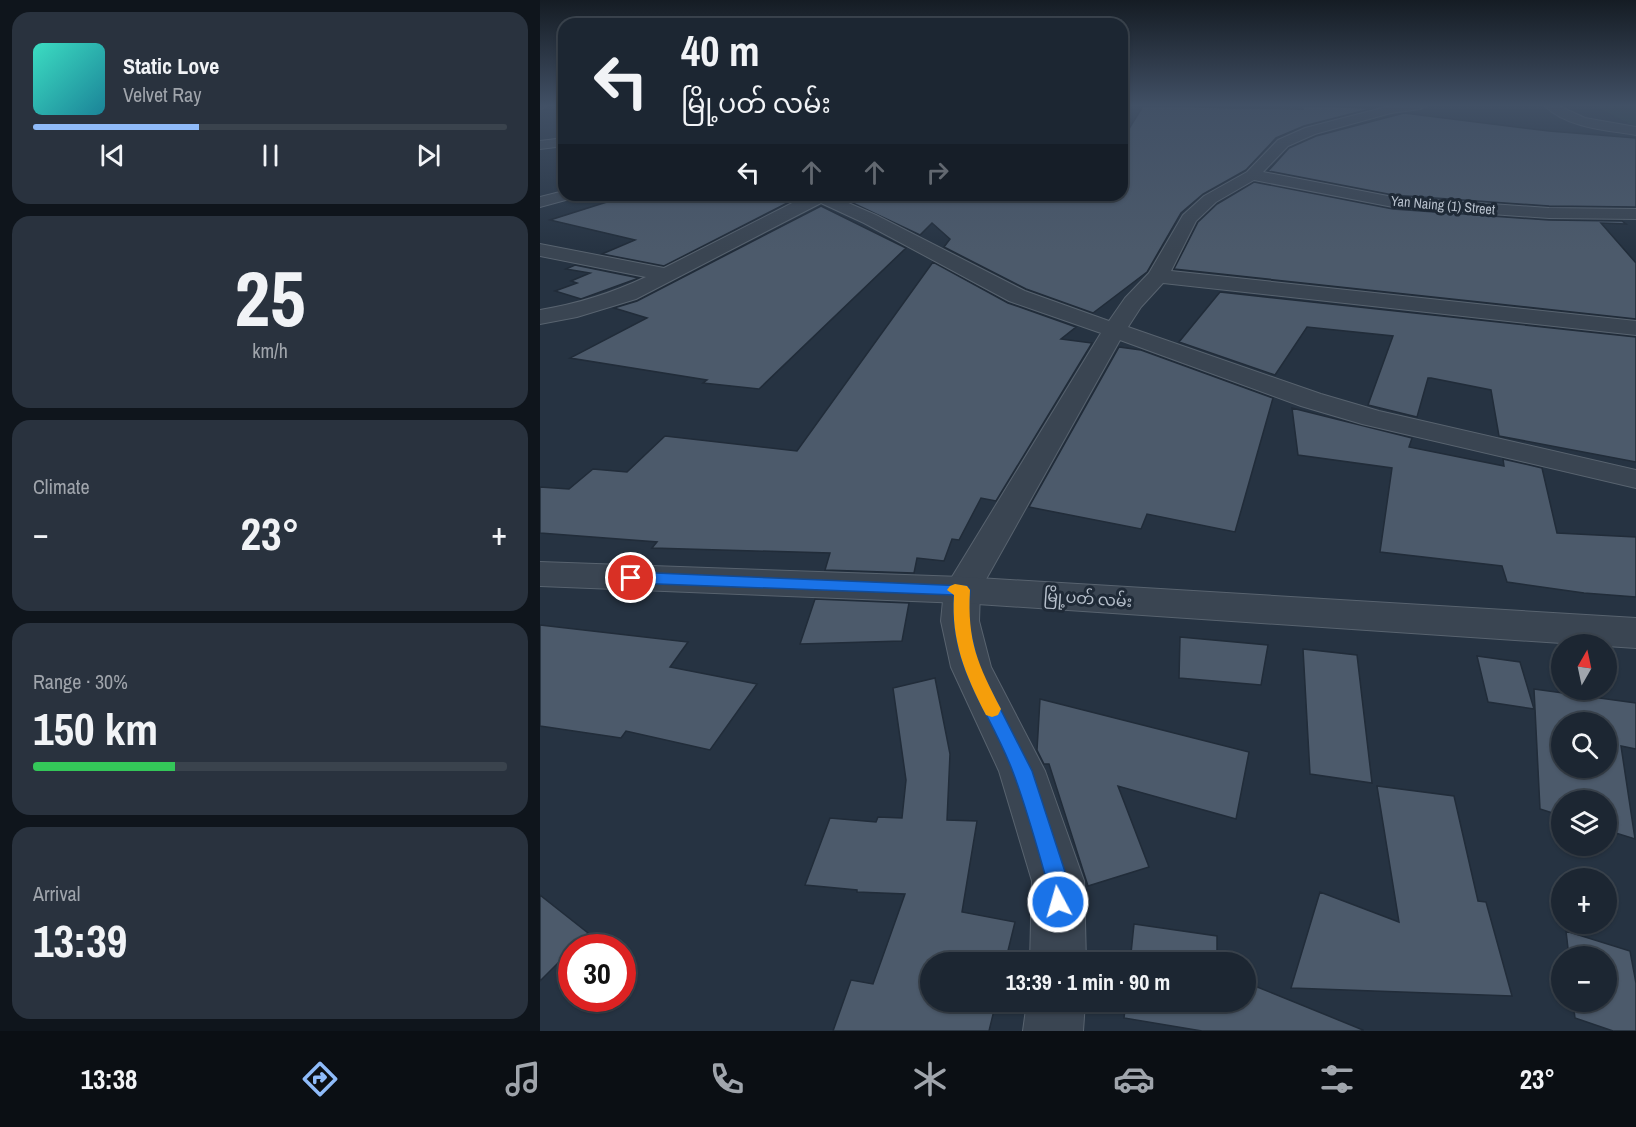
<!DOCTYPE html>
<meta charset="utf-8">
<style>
:root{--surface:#1c2632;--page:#29323e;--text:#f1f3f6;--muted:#a0a5ac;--line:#3a434d;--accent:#8fbbf9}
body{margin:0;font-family:"Archivo Narrow","Noto Sans Myanmar",sans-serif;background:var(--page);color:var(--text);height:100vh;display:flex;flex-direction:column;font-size:22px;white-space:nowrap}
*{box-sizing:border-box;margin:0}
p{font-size:20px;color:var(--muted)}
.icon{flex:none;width:33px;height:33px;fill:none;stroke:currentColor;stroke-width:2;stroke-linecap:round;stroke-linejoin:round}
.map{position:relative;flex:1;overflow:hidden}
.sheet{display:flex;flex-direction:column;gap:12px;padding:12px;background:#0f151c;width:540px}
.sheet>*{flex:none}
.top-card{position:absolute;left:18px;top:18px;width:570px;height:183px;border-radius:18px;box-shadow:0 2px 4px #0004,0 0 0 2px var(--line);background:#1c2632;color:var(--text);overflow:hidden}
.needle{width:39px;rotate:9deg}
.buttons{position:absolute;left:1011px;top:634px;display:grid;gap:12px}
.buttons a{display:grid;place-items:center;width:66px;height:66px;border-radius:50%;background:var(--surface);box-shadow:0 2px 4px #0004,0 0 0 2px var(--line);font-size:30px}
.speed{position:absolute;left:18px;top:934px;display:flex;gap:12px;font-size:30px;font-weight:700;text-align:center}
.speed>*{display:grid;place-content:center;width:78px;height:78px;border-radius:50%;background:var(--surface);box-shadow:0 2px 4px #0004,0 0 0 2px var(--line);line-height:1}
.speed .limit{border:9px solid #d22;background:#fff;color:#111}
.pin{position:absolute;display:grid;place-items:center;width:51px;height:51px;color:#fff;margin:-26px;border:3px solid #fff;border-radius:50%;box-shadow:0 2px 6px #0007}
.me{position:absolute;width:66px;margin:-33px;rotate:354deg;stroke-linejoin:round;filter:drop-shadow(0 0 4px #0008)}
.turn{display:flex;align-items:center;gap:21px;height:126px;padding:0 24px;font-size:27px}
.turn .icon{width:78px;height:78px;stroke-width:2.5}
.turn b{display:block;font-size:42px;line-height:51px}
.lanes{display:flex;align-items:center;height:57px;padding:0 24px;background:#0003;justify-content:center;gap:30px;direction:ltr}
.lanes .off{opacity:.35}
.big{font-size:45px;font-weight:700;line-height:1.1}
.sheet .tile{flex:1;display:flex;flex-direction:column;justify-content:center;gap:9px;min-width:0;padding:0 21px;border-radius:18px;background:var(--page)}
.sheet .dial{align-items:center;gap:0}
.dial b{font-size:78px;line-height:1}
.song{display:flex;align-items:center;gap:18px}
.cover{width:72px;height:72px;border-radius:9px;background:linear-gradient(135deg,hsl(170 70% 55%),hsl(190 70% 35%))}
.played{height:6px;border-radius:3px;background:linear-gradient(90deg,var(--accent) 35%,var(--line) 35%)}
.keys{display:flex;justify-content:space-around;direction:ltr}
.heat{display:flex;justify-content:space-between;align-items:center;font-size:33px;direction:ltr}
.charge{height:9px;border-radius:4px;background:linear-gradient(90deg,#34c759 30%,var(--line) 0)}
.trip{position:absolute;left:380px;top:952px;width:336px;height:60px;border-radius:30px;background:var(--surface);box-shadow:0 2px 4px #0004,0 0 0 2px var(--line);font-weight:700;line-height:60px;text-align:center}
.menu{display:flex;height:96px;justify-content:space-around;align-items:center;background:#0b0f14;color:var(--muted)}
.menu .icon{width:42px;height:42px}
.menu .active{color:var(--accent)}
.menu b{font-size:27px;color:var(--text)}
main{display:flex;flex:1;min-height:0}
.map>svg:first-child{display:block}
.green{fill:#284143}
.building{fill:#4c5a6b;stroke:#212c39;stroke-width:1.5;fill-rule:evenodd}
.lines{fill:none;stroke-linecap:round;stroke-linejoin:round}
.minor-casing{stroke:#58636f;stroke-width:2}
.tertiary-casing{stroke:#58636f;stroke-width:2}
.minor{fill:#3a4552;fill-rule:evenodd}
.tertiary{fill:#3a4552;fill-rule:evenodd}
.route{fill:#1a73e8;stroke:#114b97;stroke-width:1.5}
.slow{fill:#f59e0b}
.labels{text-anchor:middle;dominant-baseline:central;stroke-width:6;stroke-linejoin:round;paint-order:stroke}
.far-street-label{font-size:14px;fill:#b7c0cc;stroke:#1f2a37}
.street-label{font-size:16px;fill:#b7c0cc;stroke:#1f2a37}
</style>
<main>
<section class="sheet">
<div class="tile">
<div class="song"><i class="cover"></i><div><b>Static Love</b><p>Velvet Ray</p></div></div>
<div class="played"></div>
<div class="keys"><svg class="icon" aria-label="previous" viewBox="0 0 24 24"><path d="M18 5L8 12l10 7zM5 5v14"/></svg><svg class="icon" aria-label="pause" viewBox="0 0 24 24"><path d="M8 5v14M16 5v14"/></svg><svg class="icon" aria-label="next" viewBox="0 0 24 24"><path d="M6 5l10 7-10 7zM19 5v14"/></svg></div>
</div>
<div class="tile dial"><b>25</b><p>km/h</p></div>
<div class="tile"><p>Climate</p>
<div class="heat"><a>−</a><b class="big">23°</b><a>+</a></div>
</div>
<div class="tile"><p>Range · 30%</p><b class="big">150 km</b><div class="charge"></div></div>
<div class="tile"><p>Arrival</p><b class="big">13:39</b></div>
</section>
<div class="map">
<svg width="1096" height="1031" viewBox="0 0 1096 1031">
<rect width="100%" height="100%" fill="#263342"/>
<path class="green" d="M1055 106H1096V127Z"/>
<path class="building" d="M603 106 763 109V106L834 108 764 126 736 138 706 170 663 194 641 213 607 272 553 313 486 289 404 247 410 239 392 223 380 235 296 195H582V140Z
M864 113 1009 131 1096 138V207L1009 206 853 195 728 171 749 148 776 136Z
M714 182 853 209 1009 220 1082 221 1086 224 1061 223 1096 263V319L634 269 658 222 677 204Z
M89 195H263L124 266 62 254 95 240 10 220Z
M281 206 366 248 219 389 163 383 167 380 30 358 107 318 74 308 97 301Z
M393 262 468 303 536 327 521 339 552 343 456 501 441 498 419 540 412 539 404 561 377 558 374 573 285 570 290 553 112 548 117 542 0 533V487L29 489 53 469 87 472 125 436 257 451Z
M35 265 99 278 41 299 15 291 37 283 31 281 50 273 26 269Z
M680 292 1096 337V462L959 436 951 390 891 378H888L877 417 828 405 853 336 767 327 735 375 639 342Z
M579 347 601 350 733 398 695 532 607 514 601 529 489 507Z
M752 408 872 438 869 447 964 466 963 459 1002 468 1017 533 1096 537V597L1044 593 967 582 962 566 840 552 852 468 758 455Z
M275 599 369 603 362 641 260 644Z
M0 625 148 642 130 667 217 684 170 750 86 731 81 738 0 726Z
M640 637 728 645 721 685 639 678Z
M763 649 817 655 832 783 770 774Z
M937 656 980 662 994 709 948 702Z
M395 678 410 754 407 820 437 821 422 912 475 922 465 963H390V1002H456L449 1031H293L311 980 333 984 365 894 317 892V890L265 885 290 818 336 822 338 817 362 818 366 780 353 688Z
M994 689 1096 703V749L1081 746 1095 839 1066 830V801H1022V816L1000 809ZM1022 723H1066V768H1022Z
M500 699 709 752 696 819 578 786 609 867 548 886 509 764H504L497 750Z
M837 786 914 796 938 901 946 902 972 996 751 988 780 892 859 922Z
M0 895 48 933 0 981Z
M594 924 677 936V963H590Z
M1026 931 1090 951 1096 983V1031H1073L1035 1018 1033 1002H1066V957H1029Z
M705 982 823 1030V1031H662L584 1018 586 1002H705Z"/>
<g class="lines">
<defs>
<path id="minor" d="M0 106H7L1 109Z
M850 106H886L880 109 851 113 775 134 748 146 723 172 853 197 1009 208 1096 209V219L1009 218 853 207 714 180 676 202 656 221 631 271 1096 321V335L623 283 601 307 588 327 781 394 839 411 1096 470V488L822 424 761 406 580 340 440 590 439 621 451 667 505 771 544 881 546 963H490L492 881 459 771 411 667 401 621 404 590 561 333 469 301 324 223 281 203 96 299 37 317 0 324V310C37 304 72 293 106 277L0 256V244L124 268 268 195H290L336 215 485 291 569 321 585 298 609 273 643 215 664 196 707 172 738 140 765 128Z
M1005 106H1019L1045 118 1096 127V135C1067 130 1027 128 1005 106Z
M24 138V146L0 149V141Z
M24 191V195H35L33 198 0 207V197Z
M487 1002H545L543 1031H483Z"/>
<path id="tertiary" d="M0 562 422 577 1096 618V648L422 603 0 586Z"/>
</defs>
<use href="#minor" class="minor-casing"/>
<use href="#tertiary" class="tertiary-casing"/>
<use href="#minor" class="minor"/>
<use href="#tertiary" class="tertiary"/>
</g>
<linearGradient id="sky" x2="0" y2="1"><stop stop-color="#151c24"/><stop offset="0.42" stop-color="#415065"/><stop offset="1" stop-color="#415065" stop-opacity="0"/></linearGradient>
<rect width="1096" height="251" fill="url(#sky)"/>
<path class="route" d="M91 572 427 586 430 590 428 621 439 667 492 771 528 881 529 902 526 910 518 913 510 910C506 899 509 889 506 878 496 843 486 806 473 772 449 708 409 669 414 595L91 583 83 578Z"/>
<path class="slow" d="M415 584 427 586 430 590C427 641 438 665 461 709L458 715 452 717 446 715C425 674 411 641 414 595L407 590 410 586Z"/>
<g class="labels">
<g class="far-street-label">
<text transform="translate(903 205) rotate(5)">Yan Naing (1) Street</text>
</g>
<g class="street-label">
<text transform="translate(548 598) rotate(4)">မြို့ပတ် လမ်း</text>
</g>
</g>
</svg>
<div class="buttons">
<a><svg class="needle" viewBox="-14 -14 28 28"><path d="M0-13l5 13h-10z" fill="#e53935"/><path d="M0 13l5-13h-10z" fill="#a0a5ac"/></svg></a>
<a><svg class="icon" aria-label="search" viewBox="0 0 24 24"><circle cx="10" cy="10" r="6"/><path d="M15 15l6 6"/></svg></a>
<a><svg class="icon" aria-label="layers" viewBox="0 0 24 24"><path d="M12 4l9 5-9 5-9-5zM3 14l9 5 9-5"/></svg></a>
<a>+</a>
<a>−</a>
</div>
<div class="speed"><div class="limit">30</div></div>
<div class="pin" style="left:91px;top:578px;background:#d93025"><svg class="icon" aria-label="arrive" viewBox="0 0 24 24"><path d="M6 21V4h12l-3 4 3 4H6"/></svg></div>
<svg class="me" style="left:518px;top:902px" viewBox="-20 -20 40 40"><circle r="17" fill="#1a73e8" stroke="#fff" stroke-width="3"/><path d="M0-11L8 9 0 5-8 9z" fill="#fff"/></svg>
<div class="trip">13:39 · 1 min · 90 m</div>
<div class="top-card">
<div class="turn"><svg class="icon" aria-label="left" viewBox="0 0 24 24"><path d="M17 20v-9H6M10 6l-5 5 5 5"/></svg><div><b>40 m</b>မြို့ပတ် လမ်း</div></div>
<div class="lanes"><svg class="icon" aria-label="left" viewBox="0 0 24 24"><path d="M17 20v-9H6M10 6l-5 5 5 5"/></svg><svg class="icon off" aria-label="ahead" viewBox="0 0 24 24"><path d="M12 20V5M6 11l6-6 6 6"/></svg><svg class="icon off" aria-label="ahead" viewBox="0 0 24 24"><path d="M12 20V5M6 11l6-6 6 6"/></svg><svg class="icon off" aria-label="right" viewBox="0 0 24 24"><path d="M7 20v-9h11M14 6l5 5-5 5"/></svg></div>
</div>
</div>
</main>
<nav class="menu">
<b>13:38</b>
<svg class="icon active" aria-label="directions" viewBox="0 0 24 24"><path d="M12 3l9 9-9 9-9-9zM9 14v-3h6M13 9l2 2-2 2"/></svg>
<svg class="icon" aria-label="music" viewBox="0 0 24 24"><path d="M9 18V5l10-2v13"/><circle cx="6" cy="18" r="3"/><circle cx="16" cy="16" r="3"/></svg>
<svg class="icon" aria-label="phone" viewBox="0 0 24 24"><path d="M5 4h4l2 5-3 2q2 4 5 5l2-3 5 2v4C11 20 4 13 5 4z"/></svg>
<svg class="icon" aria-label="climate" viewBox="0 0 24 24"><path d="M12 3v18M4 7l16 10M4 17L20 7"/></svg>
<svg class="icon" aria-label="car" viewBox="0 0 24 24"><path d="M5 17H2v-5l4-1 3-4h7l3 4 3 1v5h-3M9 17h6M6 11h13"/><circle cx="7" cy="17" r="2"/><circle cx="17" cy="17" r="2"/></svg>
<svg class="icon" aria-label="filters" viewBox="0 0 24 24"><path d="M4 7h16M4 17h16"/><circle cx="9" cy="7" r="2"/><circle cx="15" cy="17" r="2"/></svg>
<b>23°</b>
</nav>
